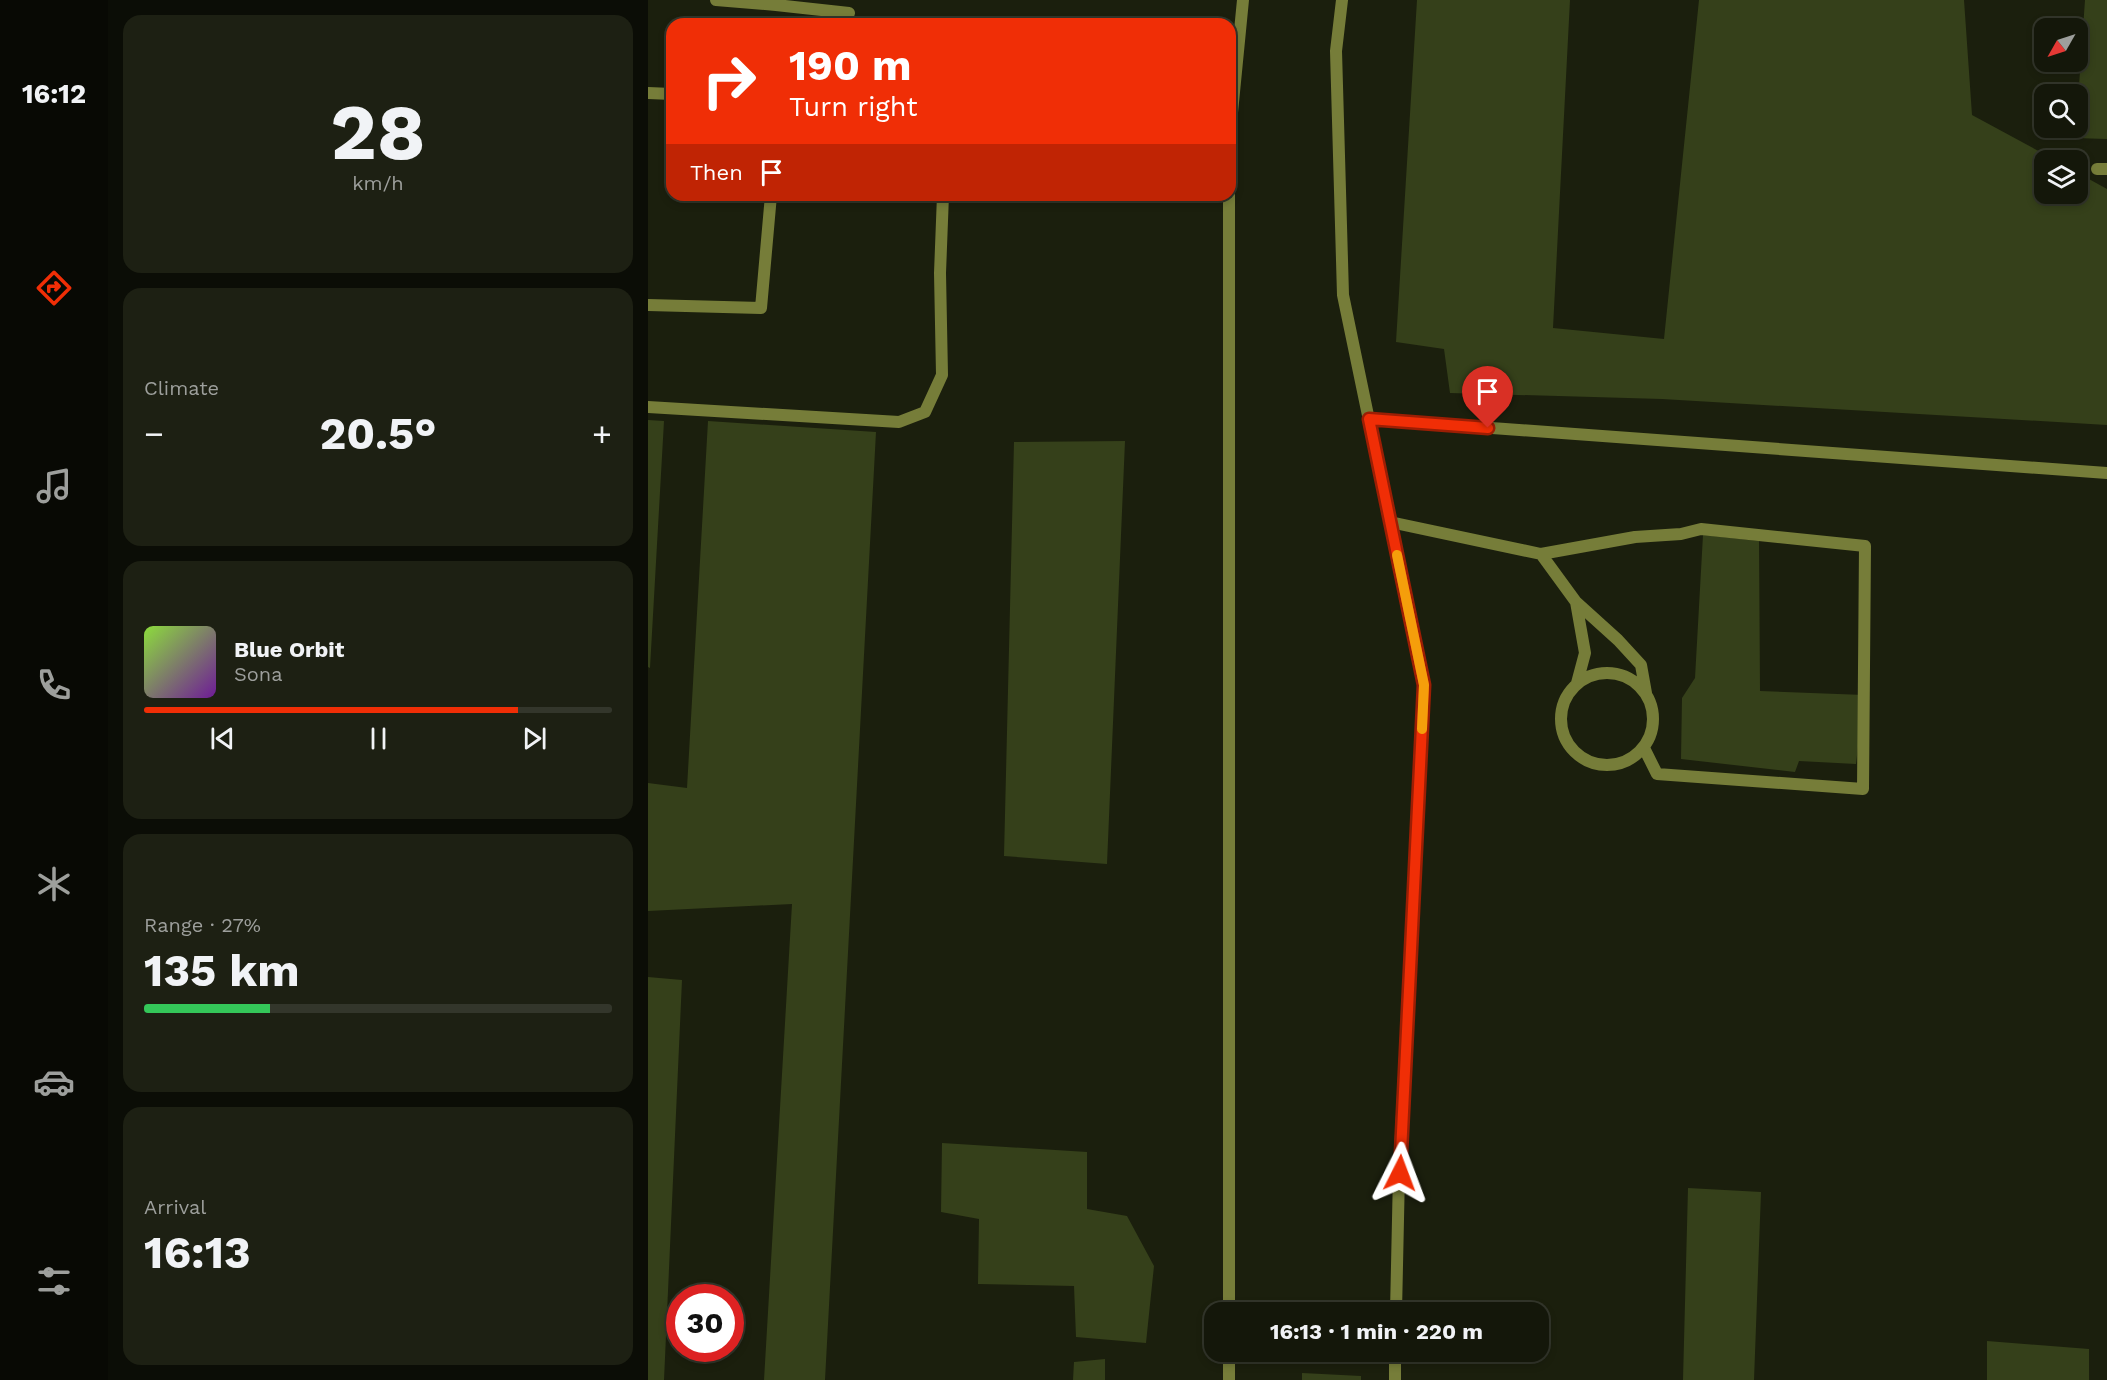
<!DOCTYPE html>
<meta charset="utf-8">
<style>
:root{--surface:#14170a;--page:#1d2013;--text:#f1f3f6;--muted:#9d9f9c;--line:#33362b;--accent:#f02e06}
body{margin:0;font-family:"Work Sans",sans-serif;background:var(--page);color:var(--text);height:100vh;display:flex;flex-direction:column;font-size:22px;white-space:nowrap}
*{box-sizing:border-box;margin:0}
p{font-size:20px;color:var(--muted)}
.icon{flex:none;width:33px;height:33px;fill:none;stroke:currentColor;stroke-width:2;stroke-linecap:round;stroke-linejoin:round}
.map{position:relative;flex:1;overflow:hidden}
.sheet{display:flex;flex-direction:column;gap:15px;padding:15px;background:#0b0d06;width:540px}
.sheet>*{flex:none}
.top-card{position:absolute;left:18px;top:18px;width:570px;height:183px;border-radius:18px;box-shadow:0 3px 9px #0003,0 0 0 2px var(--line);background:#f02e06;color:#fff;overflow:hidden}
.needle{width:39px;rotate:231deg}
.controls{position:absolute;left:1386px;top:18px;display:grid;gap:12px}
.controls a{display:grid;place-items:center;width:54px;height:54px;border-radius:12px;background:var(--surface);box-shadow:0 3px 9px #0003,0 0 0 2px var(--line);font-size:30px}
.speed{position:absolute;left:18px;top:1284px;display:flex;gap:12px;font-size:30px;font-weight:700;text-align:center}
.speed>*{display:grid;place-content:center;width:78px;height:78px;border-radius:50%;background:var(--surface);box-shadow:0 3px 9px #0003,0 0 0 2px var(--line);line-height:1}
.speed .limit{border:9px solid #d22;background:#fff;color:#111}
.pin{position:absolute;display:grid;place-items:center;width:51px;height:51px;color:#fff;margin:-62px -26px;border-radius:50% 50% 50% 0;rotate:-45deg;box-shadow:0 0 6px #0007}
.pin .icon{rotate:45deg}
.me{position:absolute;width:66px;margin:-33px;rotate:3deg;stroke-linejoin:round;filter:drop-shadow(0 0 4px #0008)}
.turn{display:flex;align-items:center;gap:21px;height:126px;padding:0 24px;font-size:27px}
.turn .icon{width:78px;height:78px;stroke-width:2.5}
.turn b{display:block;font-size:42px;line-height:51px}
.then{display:flex;align-items:center;height:57px;padding:0 24px;background:#0003;gap:12px;font-size:22px}
.big{font-size:45px;font-weight:700;line-height:1.1}
.sheet .tile{flex:1;display:flex;flex-direction:column;justify-content:center;gap:9px;min-width:0;padding:0 21px;border-radius:18px;background:var(--page)}
.sheet .dial{align-items:center;gap:0}
.dial b{font-size:78px;line-height:1}
.song{display:flex;align-items:center;gap:18px}
.cover{width:72px;height:72px;border-radius:9px;background:linear-gradient(135deg,hsl(90 70% 55%),hsl(280 70% 35%))}
.played{height:6px;border-radius:3px;background:linear-gradient(90deg,var(--accent) 80%,var(--line) 80%)}
.keys{display:flex;justify-content:space-around;direction:ltr}
.heat{display:flex;justify-content:space-between;align-items:center;font-size:33px;direction:ltr}
.charge{height:9px;border-radius:4px;background:linear-gradient(90deg,#34c759 27%,var(--line) 0)}
.trip{position:absolute;left:556px;top:1302px;width:345px;height:60px;border-radius:18px;background:var(--surface);box-shadow:0 3px 9px #0003,0 0 0 2px var(--line);font-weight:700;line-height:60px;text-align:center}
main{display:flex;flex:1;min-height:0}
.menu{display:flex;flex-direction:column;width:108px;justify-content:space-around;align-items:center;background:#080904;color:var(--muted)}
.menu .icon{width:42px;height:42px}
.menu .on{color:var(--accent)}
.menu b{font-size:27px;color:var(--text)}
.map>svg:first-child{display:block}
.building{fill:#35401a}
.lines{fill:none;stroke-linecap:round;stroke-linejoin:round}
.service{stroke:#767d39;stroke-width:12}
.minor{stroke:#767d39;stroke-width:12}
.route-casing{stroke:#9c1e04;stroke-width:15}
.route{stroke:#f02e06;stroke-width:10}
.slow{stroke:#f59e0b;stroke-width:10}
</style>
<main>
<nav class="menu">
<b>16:12</b>
<svg class="icon on" aria-label="directions" viewBox="0 0 24 24"><path d="M12 3l9 9-9 9-9-9zM9 14v-3h6M13 9l2 2-2 2"/></svg>
<svg class="icon" aria-label="music" viewBox="0 0 24 24"><path d="M9 18V5l10-2v13"/><circle cx="6" cy="18" r="3"/><circle cx="16" cy="16" r="3"/></svg>
<svg class="icon" aria-label="phone" viewBox="0 0 24 24"><path d="M5 4h4l2 5-3 2q2 4 5 5l2-3 5 2v4C11 20 4 13 5 4z"/></svg>
<svg class="icon" aria-label="climate" viewBox="0 0 24 24"><path d="M12 3v18M4 7l16 10M4 17L20 7"/></svg>
<svg class="icon" aria-label="car" viewBox="0 0 24 24"><path d="M5 17H2v-5l4-1 3-4h7l3 4 3 1v5h-3M9 17h6M6 11h13"/><circle cx="7" cy="17" r="2"/><circle cx="17" cy="17" r="2"/></svg>
<svg class="icon" aria-label="filters" viewBox="0 0 24 24"><path d="M4 7h16M4 17h16"/><circle cx="9" cy="7" r="2"/><circle cx="15" cy="17" r="2"/></svg>
</nav>
<section class="sheet">
<div class="tile dial"><b>28</b><p>km/h</p></div>
<div class="tile"><p>Climate</p>
<div class="heat"><a>−</a><b class="big">20.5°</b><a>+</a></div>
</div>
<div class="tile">
<div class="song"><i class="cover"></i><div><b>Blue Orbit</b><p>Sona</p></div></div>
<div class="played"></div>
<div class="keys"><svg class="icon" aria-label="previous" viewBox="0 0 24 24"><path d="M18 5L8 12l10 7zM5 5v14"/></svg><svg class="icon" aria-label="pause" viewBox="0 0 24 24"><path d="M8 5v14M16 5v14"/></svg><svg class="icon" aria-label="next" viewBox="0 0 24 24"><path d="M6 5l10 7-10 7zM19 5v14"/></svg></div>
</div>
<div class="tile"><p>Range · 27%</p><b class="big">135 km</b><div class="charge"></div></div>
<div class="tile"><p>Arrival</p><b class="big">16:13</b></div>
</section>
<div class="map">
<svg width="1459" height="1380" viewBox="0 0 1459 1380">
<rect width="100%" height="100%" fill="#1b1f0d"/>
<path class="building" d="M769 0H922L905 328 1016 339 1051 0H1316L1324 115 1407 160H1396V194H1430V173L1459 189V425L1014 399 802 393 796 349 748 342Z
M1437 0H1459V139L1427 138 1428 128H1430V100Z
M0 420 16 421 2 668 0 667Z
M60 421 228 432 177 1380H116L144 904 0 911V783L39 788Z
M477 441 459 864 356 856 366 442Z
M1055 535 1111 541 1112 691 1216 695 1208 764 1151 761 1147 772 1033 759 1034 698 1047 678Z
M0 977 34 980 16 1380H0Z
M294 1143 439 1152V1209L479 1216 506 1266 498 1343 428 1337 426 1286 330 1284 331 1219 293 1212Z
M1040 1188 1113 1192 1106 1380H1035Z
M1339 1341 1441 1349V1380H1339Z
M457 1359V1380H425L426 1362Z
M654 1373 713 1376V1380H654Z"/>
<g class="lines">
<path class="service" d="M582 133 595 0
M0 407 251 422 277 412 294 375 292 273 295 195
M742 522 893 554 928 602 937 653 929 683
M893 554 987 537 1033 534 1053 529 1217 546 1215 789 1009 774 996 748
M928 602 970 640 993 665 998 693
M913 719a46 46 0 1 1 92 0a46 46 0 1 1-92 0Z"/>
<path class="minor" d="M68 0 128 5
M128 0V5L201 13
M694 0 688 51 695 295 776 685 751 1173 748 1312
M0 93 24 94
M1449 169H1459
M0 305 113 308 123 195
M721 419 1459 473
M581 1312V195
M581 1380V1352
M747 1380V1352"/>
</g>
<g class="lines">
<defs>
<path id="route" d="M752 1173 776 685 721 419 840 428"/>
</defs>
<use href="#route" class="route-casing"/>
<use href="#route" class="route"/>
<path class="slow" d="M749 555 776 685 774 729"/>
</g>
</svg>
<div class="controls">
<a><svg class="needle" viewBox="-14 -14 28 28"><path d="M0-13l5 13h-10z" fill="#e53935"/><path d="M0 13l5-13h-10z" fill="#9d9f9c"/></svg></a>
<a><svg class="icon" aria-label="search" viewBox="0 0 24 24"><circle cx="10" cy="10" r="6"/><path d="M15 15l6 6"/></svg></a>
<a><svg class="icon" aria-label="layers" viewBox="0 0 24 24"><path d="M12 4l9 5-9 5-9-5zM3 14l9 5 9-5"/></svg></a>
</div>
<div class="speed"><div class="limit">30</div></div>
<div class="pin" style="left:840px;top:428px;background:#d93025"><svg class="icon" aria-label="arrive" viewBox="0 0 24 24"><path d="M6 21V4h12l-3 4 3 4H6"/></svg></div>
<svg class="me" style="left:752px;top:1173px" viewBox="-20 -20 40 40"><path d="M0-17L14 15 0 8-14 15z" fill="#f02e06" stroke="#fff" stroke-width="4"/></svg>
<div class="trip">16:13 · 1 min · 220 m</div>
<div class="top-card">
<div class="turn"><svg class="icon" aria-label="right" viewBox="0 0 24 24"><path d="M7 20v-9h11M14 6l5 5-5 5"/></svg><div><b>190 m</b>Turn right</div></div>
<div class="then">Then<svg class="icon" aria-label="arrive" viewBox="0 0 24 24"><path d="M6 21V4h12l-3 4 3 4H6"/></svg></div>
</div>
</div>
</main>
